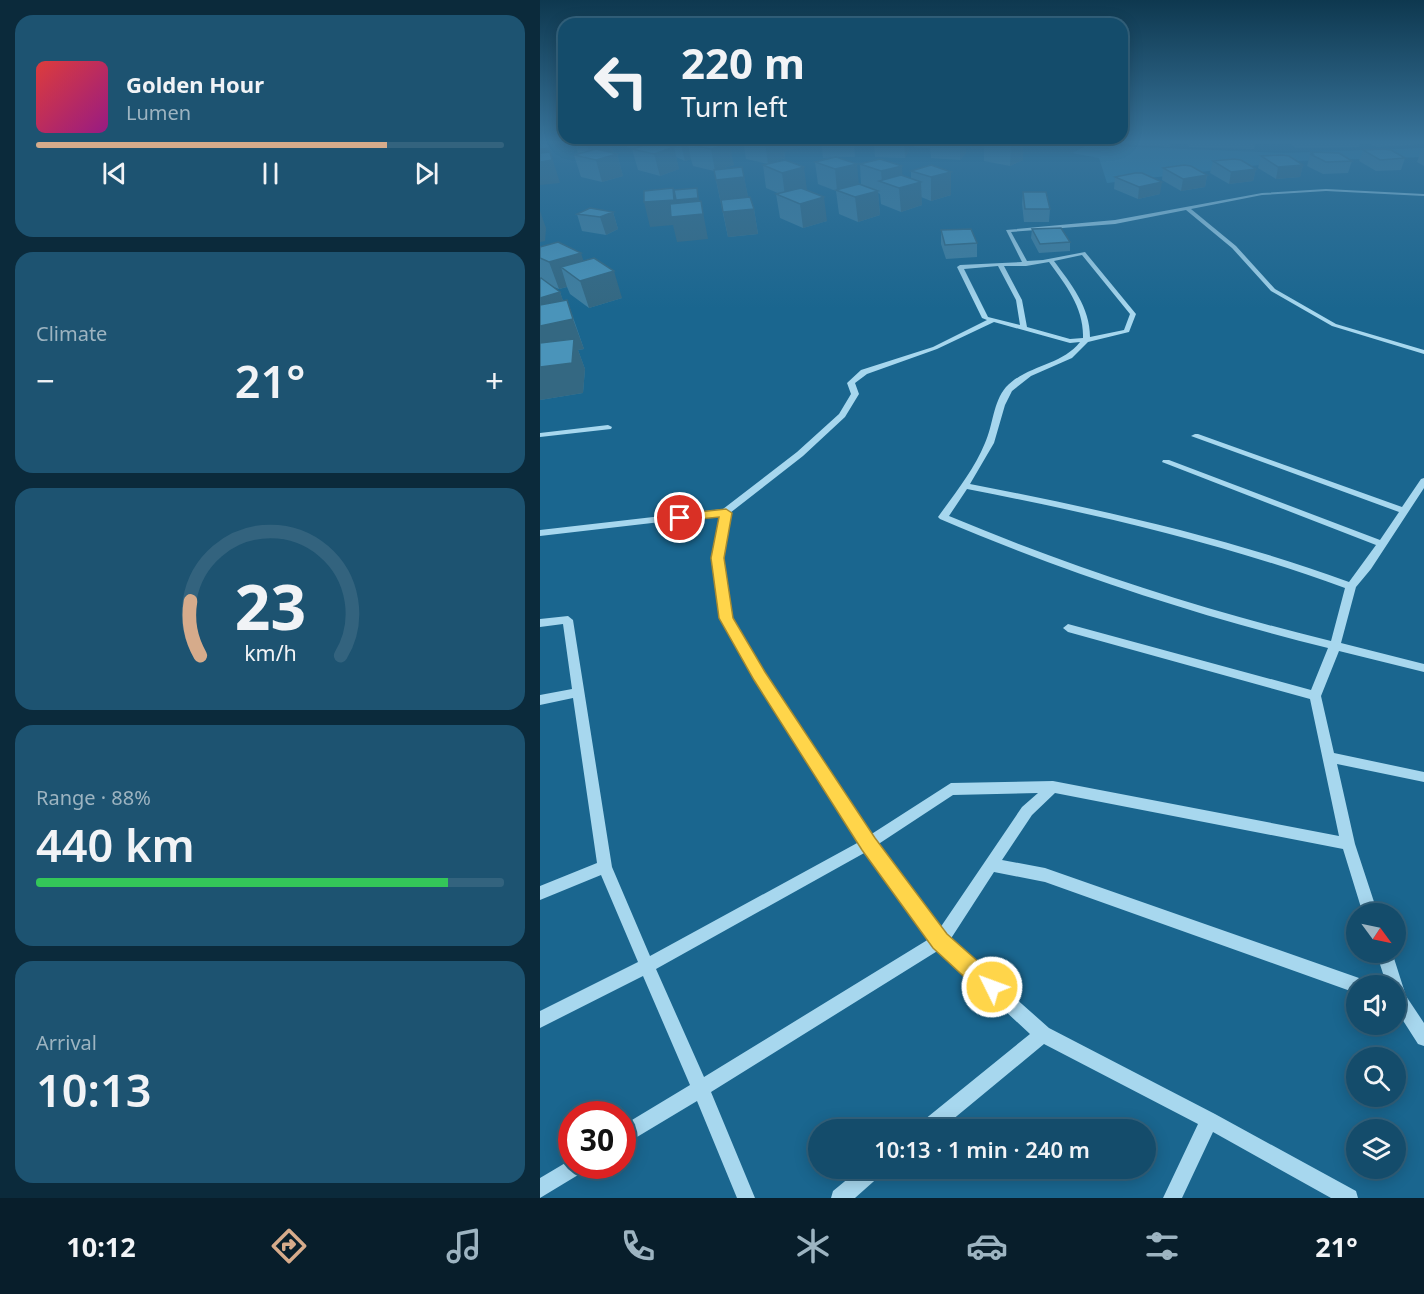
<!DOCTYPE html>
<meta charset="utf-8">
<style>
:root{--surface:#144c6b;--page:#1d5371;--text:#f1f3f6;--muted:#9db4c1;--line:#33637e;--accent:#d6ab8b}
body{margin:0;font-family:"Noto Sans",sans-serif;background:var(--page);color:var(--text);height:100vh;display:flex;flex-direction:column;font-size:22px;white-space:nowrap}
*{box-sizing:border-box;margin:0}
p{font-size:20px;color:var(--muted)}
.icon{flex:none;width:33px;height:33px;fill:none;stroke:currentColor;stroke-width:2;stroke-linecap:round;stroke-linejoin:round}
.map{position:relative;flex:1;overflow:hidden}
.details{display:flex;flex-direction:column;gap:15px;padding:15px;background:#0b2a3b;width:540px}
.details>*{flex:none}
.hud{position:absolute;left:18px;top:18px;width:570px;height:126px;border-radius:18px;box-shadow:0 3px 15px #0003,0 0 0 2px var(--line);background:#144c6b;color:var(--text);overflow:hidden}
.needle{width:39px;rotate:123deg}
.tools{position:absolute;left:806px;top:903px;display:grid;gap:12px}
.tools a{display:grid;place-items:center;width:60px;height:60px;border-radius:50%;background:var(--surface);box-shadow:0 3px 15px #0003,0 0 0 2px var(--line);font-size:30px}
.speed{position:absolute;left:18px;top:1101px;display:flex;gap:12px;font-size:30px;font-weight:700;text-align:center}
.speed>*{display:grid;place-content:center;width:78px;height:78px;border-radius:50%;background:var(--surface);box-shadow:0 3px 15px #0003,0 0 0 2px var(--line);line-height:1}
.speed .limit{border:9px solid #d22;background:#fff;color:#111}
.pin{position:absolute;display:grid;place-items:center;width:51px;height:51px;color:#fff;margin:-26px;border:3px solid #fff;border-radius:50%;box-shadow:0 2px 6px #0007}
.me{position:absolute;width:66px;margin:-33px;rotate:312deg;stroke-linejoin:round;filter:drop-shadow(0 0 4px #0008)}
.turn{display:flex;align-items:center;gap:21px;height:126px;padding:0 24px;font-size:27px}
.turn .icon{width:78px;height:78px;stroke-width:2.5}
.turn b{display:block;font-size:42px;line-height:51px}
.big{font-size:45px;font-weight:600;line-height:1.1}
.details .card{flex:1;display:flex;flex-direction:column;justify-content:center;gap:9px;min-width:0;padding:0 21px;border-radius:18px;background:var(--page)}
.details .dial{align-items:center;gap:0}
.dial svg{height:156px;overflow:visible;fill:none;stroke:var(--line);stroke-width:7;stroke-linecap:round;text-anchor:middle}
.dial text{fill:var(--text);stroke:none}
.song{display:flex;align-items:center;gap:18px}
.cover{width:72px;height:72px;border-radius:9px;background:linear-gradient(135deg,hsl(0 70% 55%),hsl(310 70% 35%))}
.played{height:6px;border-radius:3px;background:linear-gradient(90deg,var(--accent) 75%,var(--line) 75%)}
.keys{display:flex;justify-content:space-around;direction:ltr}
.heat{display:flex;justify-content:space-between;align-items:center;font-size:33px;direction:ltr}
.charge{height:9px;border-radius:4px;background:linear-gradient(90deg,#34c759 88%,var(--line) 0)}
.trip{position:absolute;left:268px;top:1119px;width:348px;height:60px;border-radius:30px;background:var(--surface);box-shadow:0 3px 15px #0003,0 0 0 2px var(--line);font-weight:600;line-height:60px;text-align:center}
.menu{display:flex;height:96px;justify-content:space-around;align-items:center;background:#081e2b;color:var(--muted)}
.menu .icon{width:42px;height:42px}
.menu .active{color:var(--accent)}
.menu b{font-size:27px;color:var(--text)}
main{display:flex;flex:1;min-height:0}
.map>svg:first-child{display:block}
.green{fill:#2c82ad}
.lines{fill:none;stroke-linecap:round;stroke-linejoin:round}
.minor{fill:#a7d7ee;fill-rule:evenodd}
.wall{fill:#407fa0}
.shaded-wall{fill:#346882}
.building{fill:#4a94ba;stroke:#346882;stroke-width:1.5}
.route{fill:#ffd54a;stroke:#a68a30;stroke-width:1.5}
</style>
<main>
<section class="details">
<div class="card">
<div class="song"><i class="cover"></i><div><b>Golden Hour</b><p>Lumen</p></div></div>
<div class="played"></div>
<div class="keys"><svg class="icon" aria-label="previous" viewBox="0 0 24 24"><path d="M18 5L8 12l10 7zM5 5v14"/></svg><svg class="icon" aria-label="pause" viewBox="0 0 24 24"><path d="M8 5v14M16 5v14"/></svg><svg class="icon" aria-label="next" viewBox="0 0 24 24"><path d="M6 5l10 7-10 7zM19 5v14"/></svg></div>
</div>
<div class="card"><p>Climate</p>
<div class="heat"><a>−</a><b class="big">21°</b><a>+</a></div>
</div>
<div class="card dial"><svg viewBox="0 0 100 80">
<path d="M14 69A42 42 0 1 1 86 69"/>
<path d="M14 69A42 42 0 0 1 9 41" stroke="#d6ab8b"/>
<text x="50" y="56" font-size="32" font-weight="700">23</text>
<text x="50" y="72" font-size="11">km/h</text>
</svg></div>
<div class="card"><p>Range · 88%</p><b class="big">440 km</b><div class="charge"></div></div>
<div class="card"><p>Arrival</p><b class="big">10:13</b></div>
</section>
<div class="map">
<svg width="884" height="1198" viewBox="0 0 884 1198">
<rect width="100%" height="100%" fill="#1a668f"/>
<path class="green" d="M548 145 745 153 884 148V157L754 161 567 183 559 158 532 153Z"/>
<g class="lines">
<path class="minor" d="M786 189 884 194V196L786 191 722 195 651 209 696 246 735 289 796 324 884 350V354L792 326 731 291 692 248 646 210 575 224 471 232 487 261 503 260 545 252 596 314 589 332 548 342 532 358 491 376 472 391 465 405 454 443 430 484C559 509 686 537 809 582L836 545 622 462 623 460H629L840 540 859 512 651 436 655 434H658L862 507 881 479 884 478V488L831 569 816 587 801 643 884 664V672L799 651 781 696 794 753 884 772V782L797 764 815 844 838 914H823L803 849 515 793 492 815 462 860 505 868 819 978 825 980 827 986H816V993L505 882 454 872 410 940 509 1028 675 1114 816 1191 818 1198H791L673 1132 642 1198H623L658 1124 504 1044 400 1130H376L379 1124 490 1034 399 950 171 1092 215 1198H197L157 1101 82 1146V1126L150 1085 103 976 0 1028V1011L98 962 61 875 0 900V886L57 863 33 698 0 705V695L32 689 23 624 0 627V619L28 616 33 620 72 867 110 956 319 842 215 679 181 618 173 558 181 515 0 536V530L183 509 257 452 299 414 311 394 307 383 321 370 393 347 447 320 442 318 417 267 420 265 482 262 466 230 575 220 722 193ZM542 255 590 314 584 330 550 337C550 307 531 284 514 261ZM509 262C526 285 544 308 543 338L530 339 487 327 482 300 464 266H486ZM458 266 476 300 480 325 448 317 424 269ZM454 322 530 343 540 342C521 366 487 365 466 387 453 402 453 426 445 443 434 470 415 493 398 517L400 519C526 573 655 615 788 648L771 690 528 624 523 628 528 632 770 699 799 836 513 781 411 783 330 835 223 673 191 618 183 558 190 513 263 456 305 417 319 394 315 383 327 374 397 349ZM427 489C556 514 682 543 805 588L791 641C660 609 533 568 409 516ZM498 793 482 807 400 928 337 845 413 795ZM326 852 389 939 164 1077 116 969Z
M68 425 72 427 71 429 0 437V433Z
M836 952H852L866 996 884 1023V1046L878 1044 855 1008V986H847Z
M32 1159V1166H46L43 1172 0 1198V1178Z
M321 1168H345L342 1174 315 1198H291L293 1191Z"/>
</g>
<path class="wall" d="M34 141H70L74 153 77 154 83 176 62 182 41 177 34 155 39 153H38Z
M86 141H122L123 145 129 146 128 141H182L194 165 181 169 204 177 208 197 214 209 218 234 188 237 174 171 153 166 151 159 145 161 136 157 139 169 120 176 98 170 92 149 87 147Z
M203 141H260L261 147 244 151 245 158 228 164 206 159Z
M281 141H314L315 157H298L319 184 321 185 320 164 362 166V176L371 179V171L411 172V195L391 201 381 197 382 205 361 212 341 204 340 194 338 193 340 215 318 222 299 214 296 191 278 184 275 162 293 157 283 158Z
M321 141H368L369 151 365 158 335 157 334 145 321 144Z
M374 141H426V153L420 160 391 158 390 148 374 147Z
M427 141H483V160L470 166 444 161V148L432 149Z
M486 141H515V145L491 146Z
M565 141H631L630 147 565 143Z
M647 141H716L714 149 649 147Z
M749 141H820L819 147 756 148 749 143Z
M825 141H884V144L836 147Z
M882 149H884V166L877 162Z
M823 150 865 158 861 170 836 171 819 161Z
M771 152 812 161 808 173 783 174 767 166Z
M721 156 763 165 760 177 736 179 718 168Z
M245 160 267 190H266L287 221 263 228 240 218 236 194H240L226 188 223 165Z
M673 161 716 169 713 181 689 184 670 173Z
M623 168 667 175 665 187 641 191 622 180Z
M575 177 620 194 598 199 574 189Z
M483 192 510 209 509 222H484L482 204Z
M73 212 78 229 66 235 42 231 37 214Z
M492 229 530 242V251L499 253 491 238Z
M401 230 437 243V257L406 259 401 244Z
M0 247 44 261 82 298 49 308 30 294 27 287 19 289 11 286 20 292 23 301 27 300 44 349 38 350 45 369 43 393 0 400Z"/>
<path class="shaded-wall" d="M7 141 20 183 0 185V149Z
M46 141H70L74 154 51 159Z
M99 141H122L123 148 101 151Z
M140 141H182L148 144 151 159 145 161Z
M227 141H260L261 147 244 151 245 158 228 164 225 142Z
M364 141H368L369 151 365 158Z
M420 141H426V153L420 160Z
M431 141H444V148L432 149Z
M477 141H483V160L470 166 471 144Z
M491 141H515V145L491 146Z
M189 143 194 165 175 171 171 149Z
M134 147 139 169 120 176 114 154Z
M77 154 83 176 62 182 56 160Z
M317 164 319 186 297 191 295 169Z
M763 165 760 177 736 179 738 167Z
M362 166 363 187 381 182 382 205 361 212 359 188 342 182 341 171Z
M264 167 267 190 245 196 242 173Z
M716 169 713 181 689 184 691 172Z
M411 172V195L391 201V177Z
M667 175 665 187 641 191 643 179Z
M204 177 209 201 181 203 176 180Z
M622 182 620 194 598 199 599 187Z
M133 188 136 200 157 188 160 207 161 201 168 239 137 242 133 225 110 227 104 202Z
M338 191 340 215 318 222 315 197Z
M284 197 287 221 263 228 260 204Z
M214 209 218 234 188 237 183 212Z
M0 211 6 228 5 241 0 242Z
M73 212 78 229 66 235 60 217Z
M41 253 49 278 74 271 82 298 49 308 40 281 21 267 27 287 19 289 9 262Z
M0 282 20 292 30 320 33 319 44 349 38 350 45 369 43 393 0 400Z"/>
<path class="building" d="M0 141H7L9 148 0 149Z
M158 141H181L189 143 171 149 148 144Z
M455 141H477L471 144Z
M112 143 134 147 114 154 92 149Z
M56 149 77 154 56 160 34 155Z
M844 149 851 150 865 158 840 160 823 150Z
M10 152 12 160 0 162V153Z
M771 152 799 153 812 161 786 162 770 154H773Z
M742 155 749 156 763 165 738 167 721 156Z
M296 157 317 164 295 169 275 162Z
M340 159 362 166 341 171 320 164Z
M694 159 701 160 716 169 691 172 673 161Z
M245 160 264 167 242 173 223 165Z
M391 165 411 172 391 177 371 171Z
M644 165 651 166 667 175 643 179 623 168Z
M202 167 204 177 176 180 174 170Z
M595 173H602L622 182 599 187 575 177Z
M361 175 381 182 359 188 339 181Z
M319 184 338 191 315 197 296 190Z
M133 188 134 200 104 202V191Z
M157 188 158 198 136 200 134 190Z
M261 188 284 197 260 204 236 194Z
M483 192H506L510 209H485Z
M210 197 214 209 183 212 181 200Z
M161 201 163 214 131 217 130 204Z
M50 208 73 212 60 217 37 214Z
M521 228 530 242 500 244 492 229Z
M431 229 437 243 405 245 401 230Z
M18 242 41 253 9 262 0 258V247Z
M54 258 74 271 40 281 21 267Z
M1 278 20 292 0 298V279Z
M27 300 33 319 0 326V305Z
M34 339 32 363 0 367V343Z"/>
<linearGradient id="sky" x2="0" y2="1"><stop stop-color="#0e384f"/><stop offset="0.46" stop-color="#38749b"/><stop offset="1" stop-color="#38749b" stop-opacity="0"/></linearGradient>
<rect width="884" height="309" fill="url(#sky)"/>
<path class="route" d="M186 509 192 513 184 558 193 618 225 672 335 838 407 934 459 980 462 987 459 995 452 998 444 995 393 948 322 850 214 680 179 618 171 558 179 517 140 521 133 518 140 514Z"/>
</svg>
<div class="tools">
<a><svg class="needle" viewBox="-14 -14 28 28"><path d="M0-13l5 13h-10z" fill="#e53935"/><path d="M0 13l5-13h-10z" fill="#9db4c1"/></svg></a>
<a><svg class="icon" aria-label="sound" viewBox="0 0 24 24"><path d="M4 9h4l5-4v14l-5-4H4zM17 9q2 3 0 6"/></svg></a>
<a><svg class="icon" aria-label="search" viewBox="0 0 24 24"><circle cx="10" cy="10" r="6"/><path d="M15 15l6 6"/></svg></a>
<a><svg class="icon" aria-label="layers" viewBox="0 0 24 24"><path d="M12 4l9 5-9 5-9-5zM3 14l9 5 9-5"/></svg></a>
</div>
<div class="speed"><div class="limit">30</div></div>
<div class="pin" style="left:140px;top:518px;background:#d93025"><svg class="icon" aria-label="arrive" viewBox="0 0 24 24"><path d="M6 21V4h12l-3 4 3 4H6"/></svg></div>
<svg class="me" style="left:452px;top:987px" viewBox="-20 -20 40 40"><circle r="17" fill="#ffd54a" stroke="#fff" stroke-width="3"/><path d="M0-11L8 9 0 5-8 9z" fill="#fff"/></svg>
<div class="trip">10:13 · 1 min · 240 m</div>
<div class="hud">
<div class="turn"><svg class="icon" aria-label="left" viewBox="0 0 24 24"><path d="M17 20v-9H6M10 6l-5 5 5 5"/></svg><div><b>220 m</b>Turn left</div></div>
</div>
</div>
</main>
<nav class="menu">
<b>10:12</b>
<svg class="icon active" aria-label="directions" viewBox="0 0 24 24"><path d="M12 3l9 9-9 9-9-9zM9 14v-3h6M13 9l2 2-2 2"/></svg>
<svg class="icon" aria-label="music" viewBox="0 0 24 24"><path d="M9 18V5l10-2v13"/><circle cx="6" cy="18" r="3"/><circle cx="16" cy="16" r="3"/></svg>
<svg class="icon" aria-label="phone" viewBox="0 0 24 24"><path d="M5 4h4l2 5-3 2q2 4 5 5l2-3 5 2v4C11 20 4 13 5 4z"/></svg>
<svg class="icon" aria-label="climate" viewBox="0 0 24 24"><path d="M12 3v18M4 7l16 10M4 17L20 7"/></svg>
<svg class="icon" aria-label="car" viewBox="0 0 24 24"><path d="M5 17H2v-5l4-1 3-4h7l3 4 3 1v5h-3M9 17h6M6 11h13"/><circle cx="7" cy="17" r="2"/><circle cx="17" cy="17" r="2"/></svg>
<svg class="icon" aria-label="filters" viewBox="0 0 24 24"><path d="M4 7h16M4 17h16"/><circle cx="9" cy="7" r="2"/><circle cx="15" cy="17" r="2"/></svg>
<b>21°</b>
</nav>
